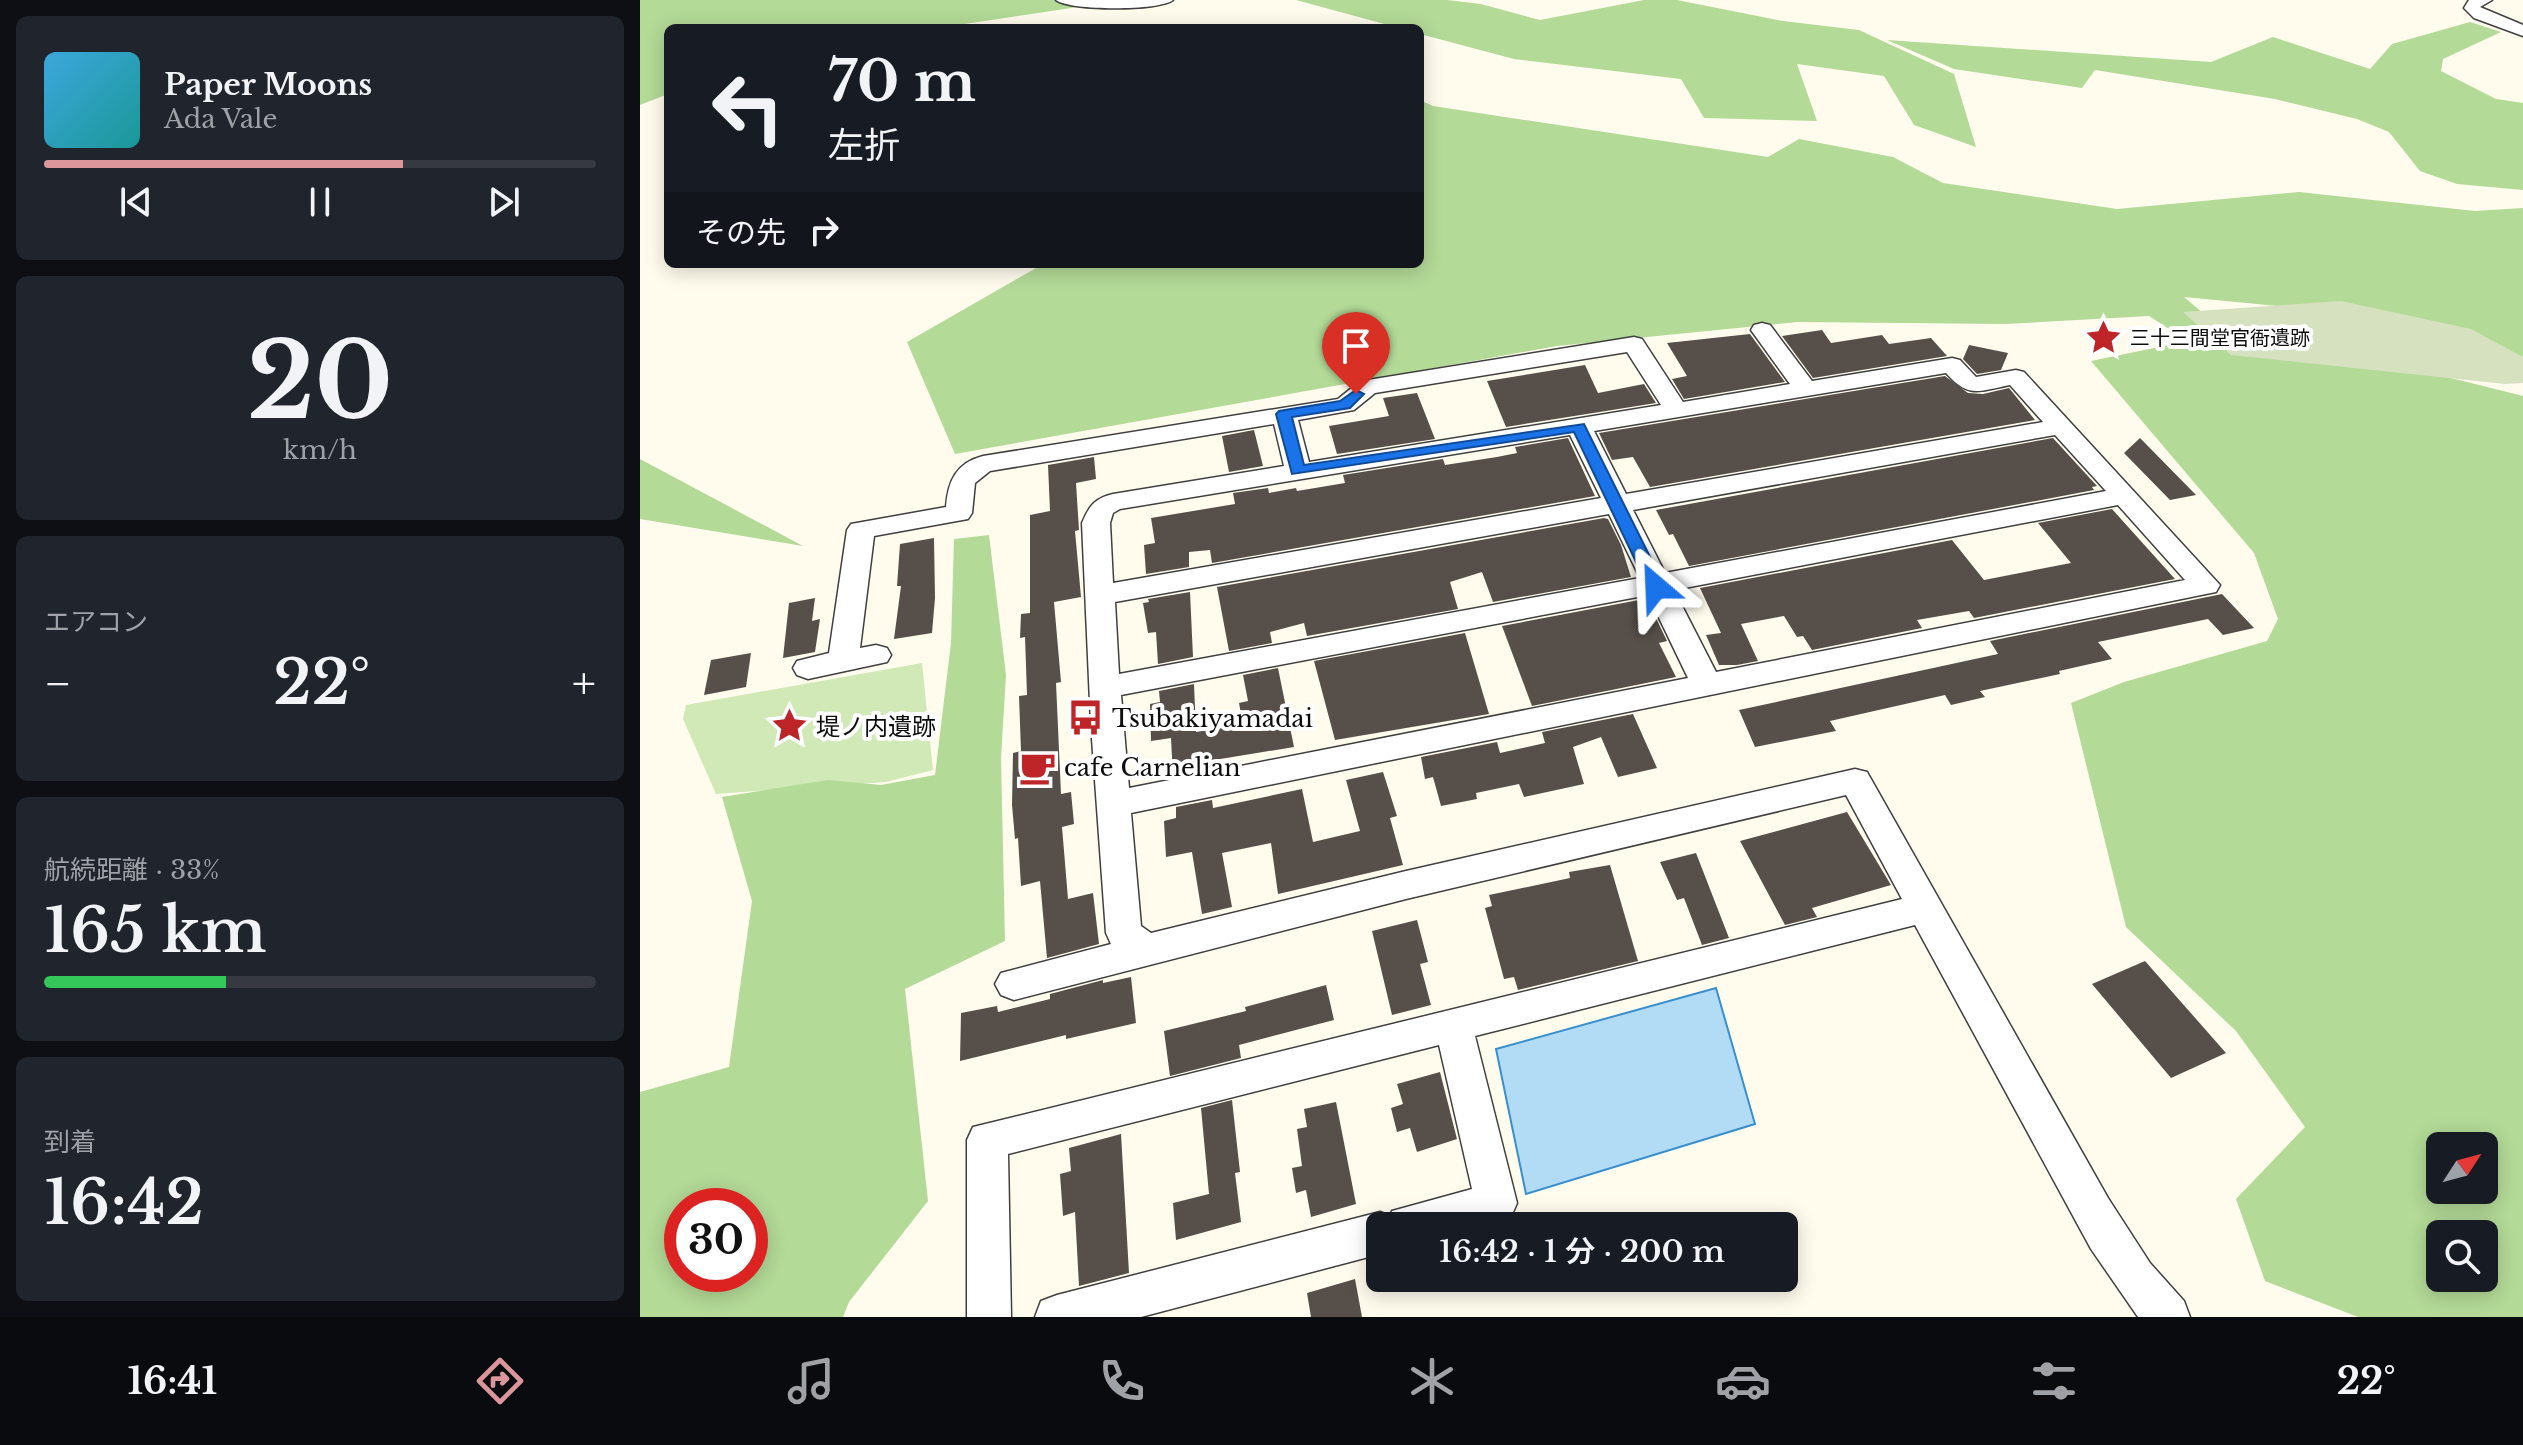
<!DOCTYPE html>
<html lang="ja">
<meta charset="utf-8">
<style>
:root{--surface:#171b24;--page:#20242c;--text:#f1f3f6;--muted:#9ea1a6;--line:#363941;--accent:#da969a}
body{margin:0;font-family:"Libre Baskerville","Noto Sans JP",serif;background:var(--page);color:var(--text);height:100vh;display:flex;flex-direction:column;font-size:30px;white-space:nowrap}
*{box-sizing:border-box;margin:0}
p{font-size:26px;color:var(--muted)}
.icon{flex:none;width:44px;height:44px;fill:none;stroke:currentColor;stroke-width:2;stroke-linecap:round;stroke-linejoin:round}
.map{position:relative;flex:1;overflow:hidden}
.side{display:flex;flex-direction:column;gap:16px;padding:16px;background:#0d0f14;width:640px}
.side>*{flex:none}
.hud{position:absolute;left:24px;top:24px;width:760px;height:244px;border-radius:12px;box-shadow:0 4px 20px #0003;background:#171b24;color:var(--text);overflow:hidden}
.needle{width:52px;rotate:54deg}
.buttons{position:absolute;left:1786px;top:1132px;display:grid;gap:16px}
.buttons a{display:grid;place-items:center;width:72px;height:72px;border-radius:12px;background:var(--surface);box-shadow:0 4px 20px #0003;font-size:40px}
.speed{position:absolute;left:24px;top:1188px;display:flex;gap:16px;font-size:40px;font-weight:700;text-align:center}
.speed>*{display:grid;place-content:center;width:104px;height:104px;border-radius:50%;background:var(--surface);box-shadow:0 4px 20px #0003;line-height:1}
.speed .limit{border:12px solid #d22;background:#fff;color:#111}
.pin{position:absolute;display:grid;place-items:center;width:68px;height:68px;color:#fff;margin:-82px -34px;border-radius:50% 50% 50% 0;rotate:-45deg;box-shadow:0 0 8px #0007}
.pin .icon{rotate:45deg}
.me{position:absolute;width:88px;margin:-44px;rotate:334deg;stroke-linejoin:round;filter:drop-shadow(0 0 6px #0008)}
.turn{display:flex;align-items:center;gap:28px;height:168px;padding:0 32px;font-size:36px}
.turn .icon{width:104px;height:104px;stroke-width:2.5}
.turn b{display:block;font-size:56px;line-height:68px}
.then{display:flex;align-items:center;height:76px;padding:0 32px;background:#0003;gap:16px;font-size:30px}
.big{font-size:60px;font-weight:600;line-height:1.1}
.side .widget{flex:1;display:flex;flex-direction:column;justify-content:center;gap:12px;min-width:0;padding:0 28px;border-radius:12px;background:var(--page)}
.side .dial{align-items:center;gap:0}
.dial b{font-size:104px;line-height:1}
.song{display:flex;align-items:center;gap:24px}
.cover{width:96px;height:96px;border-radius:12px;background:linear-gradient(135deg,hsl(200 70% 55%),hsl(180 70% 35%))}
.played{height:8px;border-radius:4px;background:linear-gradient(90deg,var(--accent) 65%,var(--line) 65%)}
.keys{display:flex;justify-content:space-around;direction:ltr}
.heat{display:flex;justify-content:space-between;align-items:center;font-size:44px;direction:ltr}
.charge{height:12px;border-radius:6px;background:linear-gradient(90deg,#34c759 33%,var(--line) 0)}
.trip{position:absolute;left:726px;top:1212px;width:432px;height:80px;border-radius:12px;background:var(--surface);box-shadow:0 4px 20px #0003;font-weight:600;line-height:80px;text-align:center}
.menu{display:flex;height:128px;justify-content:space-around;align-items:center;background:#090b0e;color:var(--muted)}
.menu .icon{width:56px;height:56px}
.menu .current{color:var(--accent)}
.menu b{font-size:36px;color:var(--text)}
main{display:flex;flex:1;min-height:0}
.map>svg:first-child{display:block}
.green{fill:#d0e9b7}
.forest{fill:#b3da97;fill-rule:evenodd}
.cemetery{fill:#d5e1bf}
.water{fill:#b2dbf6;stroke:#398fce;stroke-width:2}
.building{fill:#564f4a}
.lines{fill:none;stroke-linecap:round;stroke-linejoin:round}
.minor-casing{stroke:#404040;stroke-width:3}
.minor{fill:#fff;fill-rule:evenodd}
.route{fill:#1a73e8;stroke:#114b97;stroke-width:2}
.labels{text-anchor:middle;dominant-baseline:central;stroke-width:8;stroke-linejoin:round;paint-order:stroke}
.far-poi-label{font-size:20px;fill:#0d0d0d;stroke:#fff;text-anchor:start}
.poi-label{font-size:24px;fill:#0d0d0d;stroke:#fff;text-anchor:start}
</style>
<main>
<section class="side">
<div class="widget">
<div class="song"><i class="cover"></i><div><b>Paper Moons</b><p>Ada Vale</p></div></div>
<div class="played"></div>
<div class="keys"><svg class="icon" aria-label="previous" viewBox="0 0 24 24"><path d="M18 5L8 12l10 7zM5 5v14"/></svg><svg class="icon" aria-label="pause" viewBox="0 0 24 24"><path d="M8 5v14M16 5v14"/></svg><svg class="icon" aria-label="next" viewBox="0 0 24 24"><path d="M6 5l10 7-10 7zM19 5v14"/></svg></div>
</div>
<div class="widget dial"><b>20</b><p>km/h</p></div>
<div class="widget"><p>エアコン</p>
<div class="heat"><a>−</a><b class="big">22°</b><a>+</a></div>
</div>
<div class="widget"><p>航続距離 · 33%</p><b class="big">165 km</b><div class="charge"></div></div>
<div class="widget"><p>到着</p><b class="big">16:42</b></div>
</section>
<div class="map">
<svg width="1883" height="1317" viewBox="0 0 1883 1317">
<rect width="100%" height="100%" fill="#fffcee"/>
<path class="green" d="M282 663 293 770 246 782 76 794 43 719 46 705Z"/>
<path class="forest" d="M0 0H485L298 28H28V94L0 105Z
M656 0H807L841 4 900 20 1004 0H1037L1143 21 1219 30 1314 74 1336 147 1274 125 1244 76 1157 64 1177 121 1064 118 1041 79 874 59 780 34V28H759Z
M1830 22 1861 32 1803 59 1801 71 1856 99 1883 103V190L1817 184 1780 171 1749 132 1717 119 1635 99 1455 70 1442 88 1314 69 1247 40 1571 62 1633 37 1730 69 1752 44Z
M780 100 793 106 1128 157 1159 139 1253 157 1303 183 1477 209 1659 192 1835 211 1883 208V357L1770 319 1544 297 1612 355 1747 362 1883 396V1317H1718L1625 1281 1596 1199 1665 1127 1596 1031 1486 927 1431 703 1484 682 1627 641 1638 619 1614 553 1451 361 1548 341 1509 316 1366 324 1157 322 917 346 315 454 267 342 403 264H780ZM1800 1146H1844V1190H1800ZM1800 1234H1844V1278H1800Z
M0 459 163 546 0 519Z
M349 535 366 675 361 758 365 941 265 989 288 1201 209 1302 203 1317H0V1092L89 1067 112 901 82 797 188 780 241 785 295 775 311 643 314 539ZM42 1206H110V1274H42Z"/>
<path class="cemetery" d="M1701 301 1831 329 1883 357V383L1865 384 1591 355 1543 312Z"/>
<path class="water" d="M1076 988 1115 1124 886 1194 856 1049Z"/>
<path class="building" d="M1182 330 1191 343 1242 335 1249 344 1291 338 1307 356 1173 378 1142 336Z
M1110 334 1145 382 1044 399 1032 379 1047 376 1027 343Z
M1329 345 1368 353 1361 370 1337 374 1323 359Z
M945 365 958 393 1004 384 1016 403 866 427 847 381Z
M1305 376 1328 393 1343 394 1369 388 1395 420 1010 487 993 457 972 460 959 433Z
M777 393 795 439 697 454 689 426 749 416 743 398Z
M614 430 623 466 589 472 582 436Z
M928 438 955 496 572 563 570 550 549 552V567L506 574 504 545 515 543 511 518 595 504 593 493 628 488 629 493 656 488 657 491 705 483 703 475 803 459 805 465 857 457 877 453 875 447Z
M1413 438 1457 486 1452 487 1454 490 1049 566 1033 534 1029 535 1016 510Z
M1500 438 1556 495 1530 500 1484 453Z
M454 457 456 479 436 483 439 530 435 531 441 597 414 602 421 682 416 683 421 794 431 792 434 824 422 827 428 899 453 893 459 944 407 958 400 881 381 886 378 838 375 839 372 805 373 753 381 751 379 696 387 695 385 637 380 638 381 614 390 613V515L410 511 408 465Z
M1472 509 1535 579 1334 618 1329 611 1277 620 1282 628 1172 650 1163 636 1157 637 1144 616 1101 624 1118 661 1097 665H1079L1066 635 1081 633 1060 588 1312 540 1344 580 1431 563 1398 523Z
M964 518 968 519 981 545 991 577 853 602 842 572 810 582 818 609 667 636 664 623 630 632 632 643 589 651 577 587Z
M294 538 295 598 292 633 254 639 261 586H257L260 544Z
M550 592 553 657 518 664 516 632 508 633 503 603 509 602 508 599Z
M1582 594 1614 628 1583 635 1568 619 1458 642 1472 659 1419 671 1420 674 1340 691 1345 697 1311 705 1305 695 1190 721 1196 731 1115 747 1099 710 1358 654 1350 641Z
M175 598 172 621 180 619 175 652 143 658 149 603Z
M999 600 1003 610 1007 609 1011 617 1015 616 1027 641 1019 643 1036 677 892 706 862 626Z
M825 633 849 714 695 740 674 661Z
M111 653 106 687 64 695 71 660Z
M638 668 654 747 568 761 569 769 533 776 531 738 511 741 510 704 520 702 519 691 554 684 556 732 603 725 599 703 608 701 603 675Z
M993 714 1017 768 978 777 961 737 933 747 944 784 884 797 879 784 836 793 837 799 801 806 793 777 785 779 781 757 857 742 860 753 905 743 902 732Z
M743 772 757 816 750 818 763 865 638 894 631 843 582 853 592 907 562 914 552 852 526 857 524 821 536 818V807L572 800 573 808 662 789 673 842 720 831 706 780Z
M1207 812 1251 885 1172 908 1177 917 1145 925 1100 841Z
M1056 853 1089 938 1062 945 1044 898 1037 900 1020 862Z
M970 865 998 961 878 990 874 977 864 979 845 908 852 906 849 895 930 878 929 872Z
M777 920 788 962 780 964 791 1005 752 1015 732 931Z
M1505 961 1586 1053 1531 1078 1452 984Z
M491 977 496 1023 426 1039V1035L320 1061 321 1013 357 1006 358 1012 410 999V994L463 980V983Z
M686 985 694 1020 599 1045 601 1058 530 1076 524 1031 606 1011 605 1007Z
M800 1072 817 1139 777 1152 770 1128 757 1132 751 1108 763 1104 757 1084Z
M592 1100 600 1172 595 1173 601 1222 536 1240 533 1203 569 1194 561 1108Z
M696 1102 716 1204 671 1217 666 1190 656 1193 652 1168 662 1166 657 1129 667 1127 664 1109Z
M481 1134 489 1273 439 1286 435 1212 423 1216 420 1174 431 1171 429 1148Z
M715 1279 722 1317H671L667 1293Z"/>
<g class="lines">
<defs>
<path id="minor" d="M416 0H533C521 11 429 11 416 0Z
M1829 0H1852L1840 7 1883 25V36L1834 18 1824 8Z
M1122 323 1130 325 1172 381 1312 358 1320 360 1336 377 1376 370 1384 372 1580 585 1576 592 1566 594 491 813 501 926 511 933 766 871 1215 769 1227 772 1468 1198 1510 1263 1544 1301 1550 1317H1498L1451 1249 1275 925 835 1036 877 1203 871 1217 845 1226H740V1254L501 1317H395L401 1301 417 1295 740 1212 750 1216 752 1211 832 1189 799 1045 368 1154 371 1317H327V1140L333 1127 1262 899 1206 795 766 899 374 1000 361 995 355 984 361 973 471 944 466 933 451 725 442 523C449 506 455 498 473 494L644 466 634 424 350 471 335 483 332 513 328 519 234 536 220 648 236 645 247 648 251 655 247 662 168 679 157 675 153 668 157 661 189 653 207 530 211 524 306 507C308 481 316 463 343 456L698 399 719 382 728 380 994 337 1002 339 1043 402 1150 384 1111 330 1114 325ZM987 352 1021 405 669 462 658 420 714 410 735 393ZM1306 373C1329 399 1339 391 1370 385L1403 422 986 494 954 431ZM930 435 961 498 473 583 470 523 473 513 480 509ZM1415 435 1466 491 1025 573 993 510ZM1478 505 1545 580 1076 672 1034 590ZM969 514 1000 578 479 674 475 602ZM1008 595 1048 678 489 788 481 695Z"/>
</defs>
<use href="#minor" class="minor-casing"/>
<use href="#minor" class="minor"/>
</g>
<path class="route" d="M716 390 724 394 710 408 652 417 664 465 944 424 1025 587 1022 591 1016 593 1008 587 934 432 652 474 636 414 639 411 700 401Z"/>
<defs>
<symbol id="sight-bare" viewBox="-9 -9 18 18"><path d="M0-6L1.8-2.2L6-1.7L2.9 1.2L3.7 5.4L0 3.3L-3.7 5.4L-2.9 1.2L-6-1.7L-1.8-2.2Z" fill="#be2529" stroke="#fff" stroke-width="2.5" paint-order="stroke"/></symbol>
<symbol id="bus-bare" viewBox="-9 -9 18 18"><path d="M-5-6H5V4H4V6H2V4H-2V6H-4V4H-5ZM-3.5-4V0h7V-4ZM-3.5 1.2v1.5H-2V1.2ZM2 1.2v1.5H3.5V1.2Z" fill="#be2529" stroke="#fff" stroke-width="2.5" paint-order="stroke"/></symbol>
<symbol id="cafe-bare" viewBox="-9 -9 18 18"><path d="M-5.5-4.5H6V0H3Q3 3.5 0 3.5H-2.5Q-5.5 3.5-5.5 0ZM3-3.2v2h1.7v-2ZM-6 4.5H4V6H-6Z" fill="#be2529" stroke="#fff" stroke-width="2.5" paint-order="stroke"/></symbol>
</defs>
<g fill-rule="evenodd">
<use href="#sight-bare" x="1438" y="312" width="51" height="51"/>
<use href="#bus-bare" x="420" y="692" width="51" height="51"/>
<use href="#sight-bare" x="124" y="700" width="51" height="51"/>
<use href="#cafe-bare" x="372" y="742" width="51" height="51"/>
</g>
<g class="labels">
<g class="far-poi-label">
<text x="1490" y="338">三十三間堂官衙遺跡</text>
</g>
<g class="poi-label">
<text x="472" y="718">Tsubakiyamadai</text>
<text x="176" y="726">堤ノ内遺跡</text>
<text x="424" y="767">cafe Carnelian</text>
</g>
</g>
</svg>
<div class="buttons">
<a><svg class="needle" viewBox="-14 -14 28 28"><path d="M0-13l5 13h-10z" fill="#e53935"/><path d="M0 13l5-13h-10z" fill="#9ea1a6"/></svg></a>
<a><svg class="icon" aria-label="search" viewBox="0 0 24 24"><circle cx="10" cy="10" r="6"/><path d="M15 15l6 6"/></svg></a>
</div>
<div class="speed"><div class="limit">30</div></div>
<div class="pin" style="left:716px;top:394px;background:#d93025"><svg class="icon" aria-label="arrive" viewBox="0 0 24 24"><path d="M6 21V4h12l-3 4 3 4H6"/></svg></div>
<svg class="me" style="left:1016px;top:587px" viewBox="-20 -20 40 40"><path d="M0-17L14 15 0 8-14 15z" fill="#1a73e8" stroke="#fff" stroke-width="4"/></svg>
<div class="trip">16:42 · 1 分 · 200 m</div>
<div class="hud">
<div class="turn"><svg class="icon" aria-label="left" viewBox="0 0 24 24"><path d="M17 20v-9H6M10 6l-5 5 5 5"/></svg><div><b>70 m</b>左折</div></div>
<div class="then">その先<svg class="icon" aria-label="right" viewBox="0 0 24 24"><path d="M7 20v-9h11M14 6l5 5-5 5"/></svg></div>
</div>
</div>
</main>
<nav class="menu">
<b>16:41</b>
<svg class="icon current" aria-label="directions" viewBox="0 0 24 24"><path d="M12 3l9 9-9 9-9-9zM9 14v-3h6M13 9l2 2-2 2"/></svg>
<svg class="icon" aria-label="music" viewBox="0 0 24 24"><path d="M9 18V5l10-2v13"/><circle cx="6" cy="18" r="3"/><circle cx="16" cy="16" r="3"/></svg>
<svg class="icon" aria-label="phone" viewBox="0 0 24 24"><path d="M5 4h4l2 5-3 2q2 4 5 5l2-3 5 2v4C11 20 4 13 5 4z"/></svg>
<svg class="icon" aria-label="climate" viewBox="0 0 24 24"><path d="M12 3v18M4 7l16 10M4 17L20 7"/></svg>
<svg class="icon" aria-label="car" viewBox="0 0 24 24"><path d="M5 17H2v-5l4-1 3-4h7l3 4 3 1v5h-3M9 17h6M6 11h13"/><circle cx="7" cy="17" r="2"/><circle cx="17" cy="17" r="2"/></svg>
<svg class="icon" aria-label="filters" viewBox="0 0 24 24"><path d="M4 7h16M4 17h16"/><circle cx="9" cy="7" r="2"/><circle cx="15" cy="17" r="2"/></svg>
<b>22°</b>
</nav>
